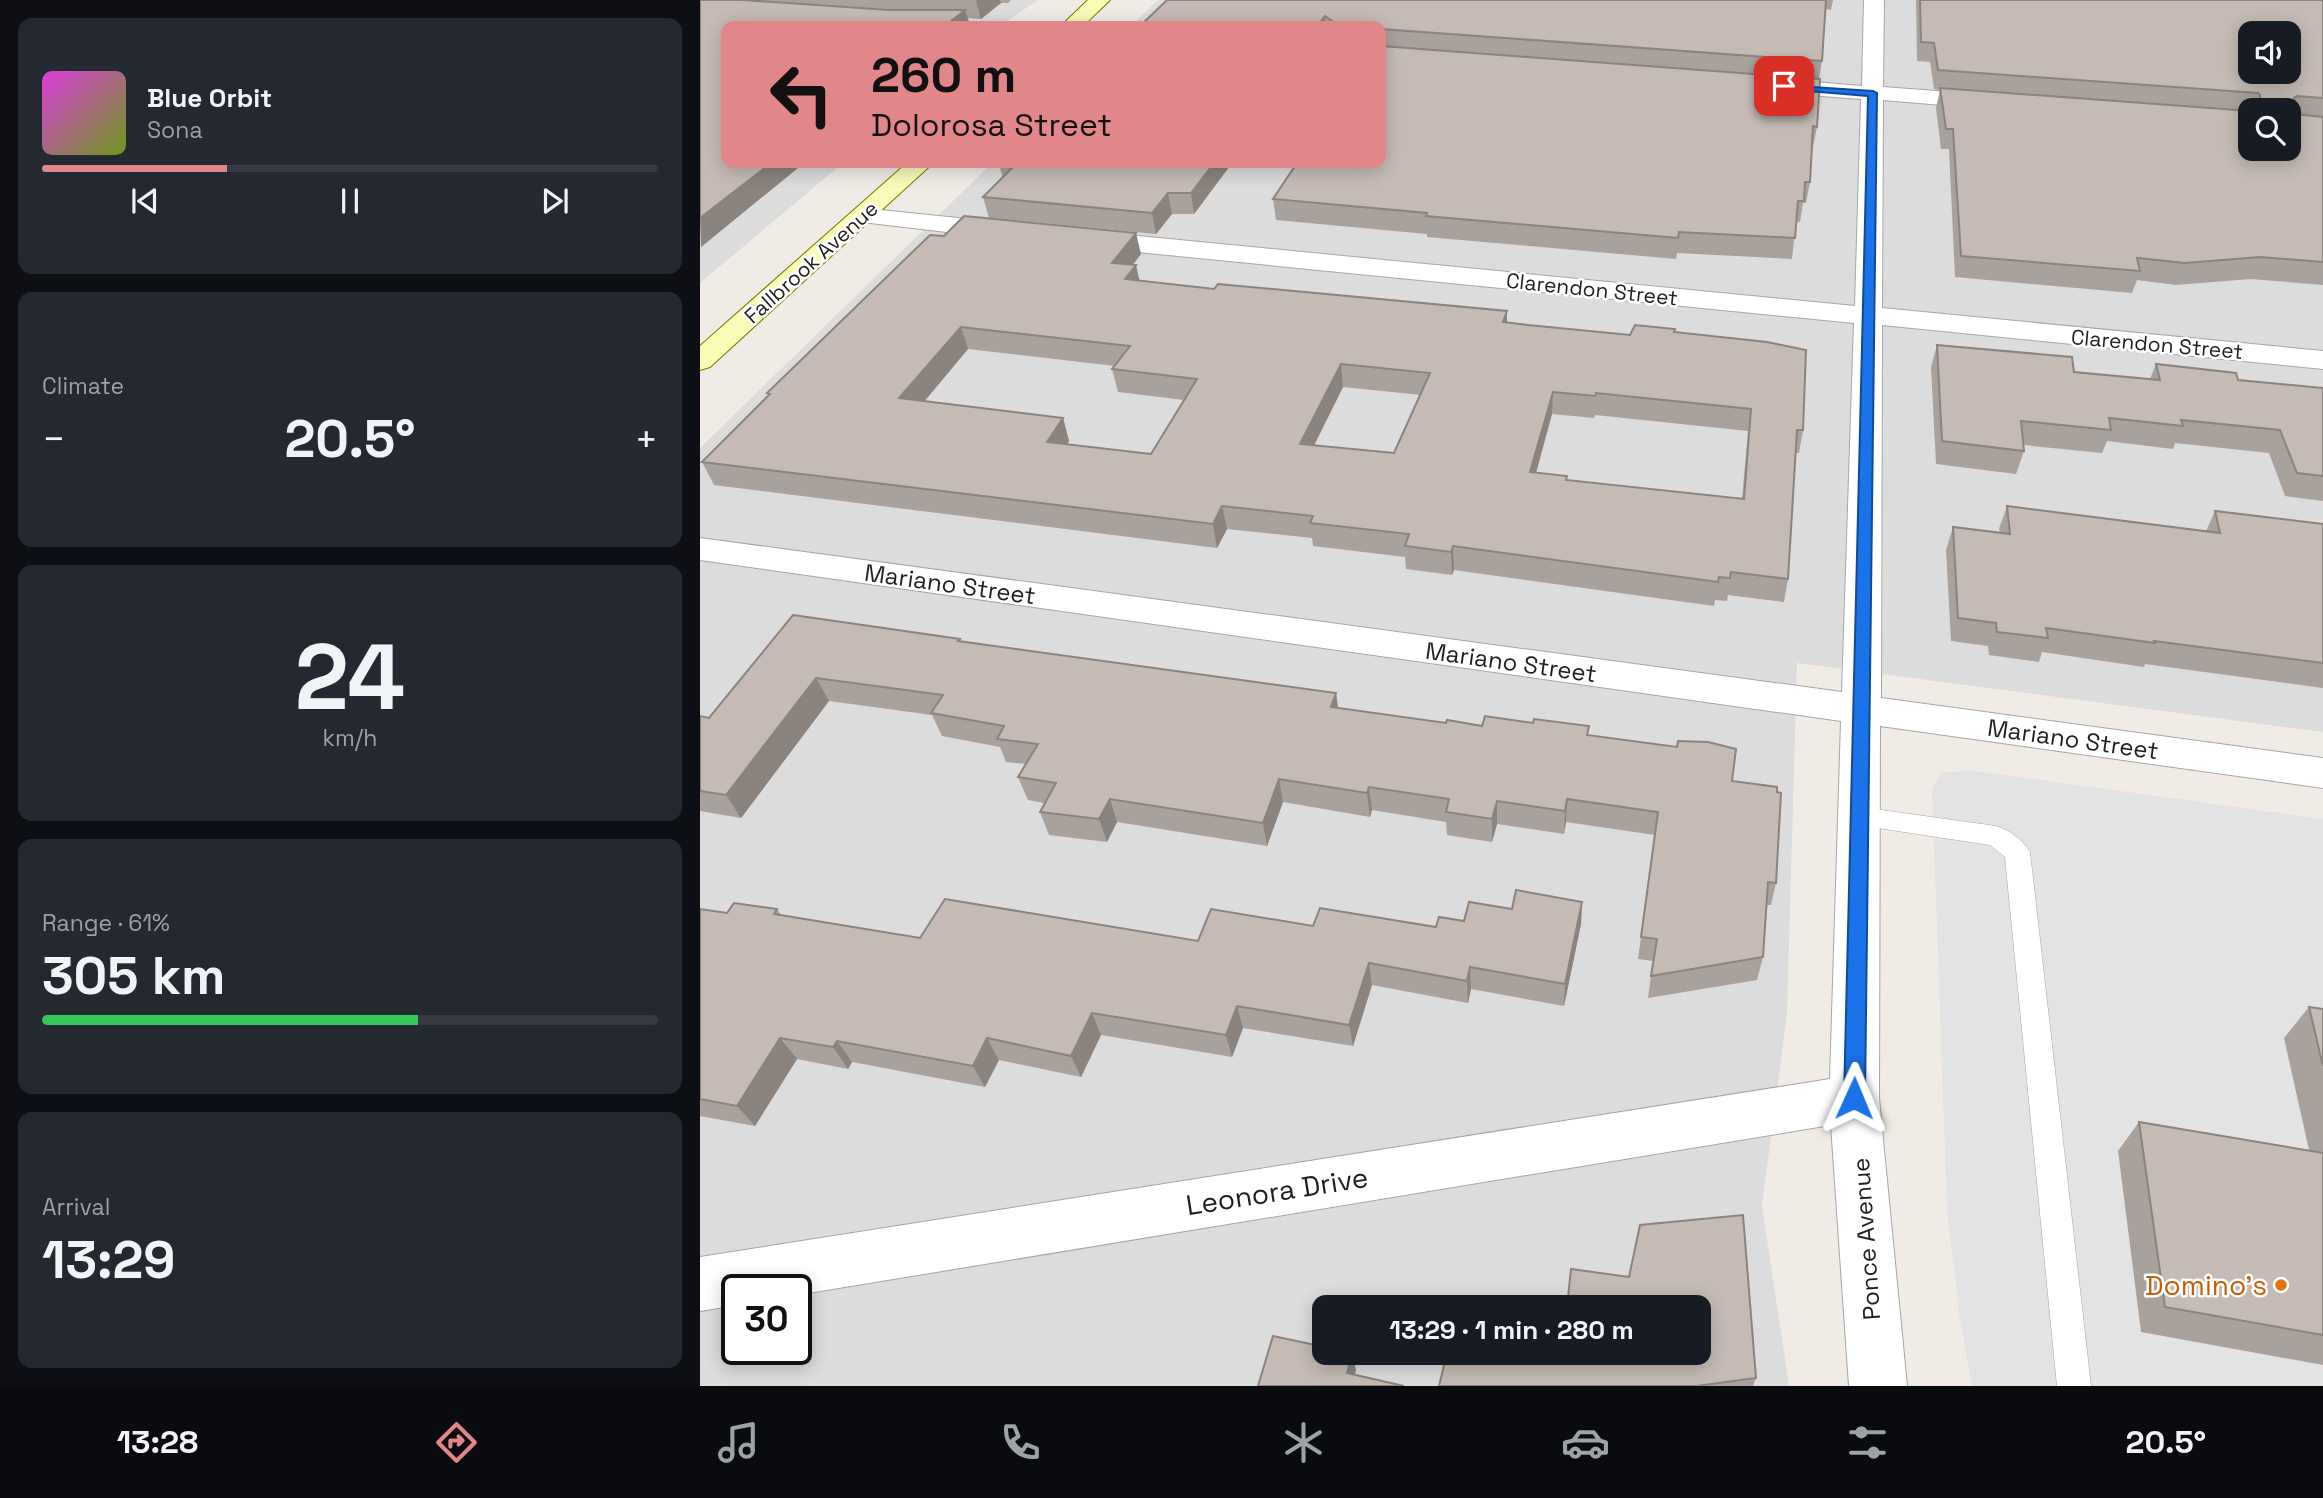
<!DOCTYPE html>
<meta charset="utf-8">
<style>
:root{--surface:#171b24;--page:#242831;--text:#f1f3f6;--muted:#9ea1a6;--line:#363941;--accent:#e18689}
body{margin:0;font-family:"Space Grotesk",sans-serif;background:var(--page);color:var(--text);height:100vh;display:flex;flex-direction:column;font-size:26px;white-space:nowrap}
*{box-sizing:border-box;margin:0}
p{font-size:23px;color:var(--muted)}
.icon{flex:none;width:38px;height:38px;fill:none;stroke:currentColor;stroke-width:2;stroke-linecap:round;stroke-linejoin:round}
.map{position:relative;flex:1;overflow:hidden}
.sheet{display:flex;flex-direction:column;gap:18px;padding:18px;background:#0d0f14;width:700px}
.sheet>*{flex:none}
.banner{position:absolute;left:21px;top:21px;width:665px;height:147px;border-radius:14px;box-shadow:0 4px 18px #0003;background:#e18689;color:#111;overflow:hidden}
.fabs{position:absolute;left:1538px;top:21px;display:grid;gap:14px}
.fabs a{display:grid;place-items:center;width:63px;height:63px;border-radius:14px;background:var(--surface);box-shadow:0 4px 18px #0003;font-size:35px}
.speed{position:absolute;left:21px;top:1274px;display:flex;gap:14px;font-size:35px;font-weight:700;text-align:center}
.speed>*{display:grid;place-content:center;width:91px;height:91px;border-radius:50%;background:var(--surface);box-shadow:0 4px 18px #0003;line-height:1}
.speed .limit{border:4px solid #111;border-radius:10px;background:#fff;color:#111}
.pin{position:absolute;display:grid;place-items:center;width:60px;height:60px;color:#fff;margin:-30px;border-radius:14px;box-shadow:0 4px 10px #0006}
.me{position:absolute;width:77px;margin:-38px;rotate:1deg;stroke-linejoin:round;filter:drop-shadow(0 0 5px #0008)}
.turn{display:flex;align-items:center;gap:24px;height:147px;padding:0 35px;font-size:32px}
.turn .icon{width:91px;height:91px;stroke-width:2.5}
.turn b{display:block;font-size:49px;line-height:60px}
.big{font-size:52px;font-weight:700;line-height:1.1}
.sheet .card{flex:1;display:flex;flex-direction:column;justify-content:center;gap:10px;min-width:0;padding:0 24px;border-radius:14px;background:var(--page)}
.sheet .dial{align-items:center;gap:0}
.dial b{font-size:91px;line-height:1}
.song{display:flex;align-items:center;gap:21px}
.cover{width:84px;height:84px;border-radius:10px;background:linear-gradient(135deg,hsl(300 70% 55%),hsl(80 70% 35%))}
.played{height:7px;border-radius:4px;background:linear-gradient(90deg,var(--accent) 30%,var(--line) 30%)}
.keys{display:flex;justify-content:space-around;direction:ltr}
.heat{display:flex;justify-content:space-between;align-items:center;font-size:38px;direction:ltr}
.charge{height:10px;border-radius:5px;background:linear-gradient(90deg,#34c759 61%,var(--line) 0)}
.trip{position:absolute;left:612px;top:1295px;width:399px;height:70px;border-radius:14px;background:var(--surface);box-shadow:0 4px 18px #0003;font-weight:700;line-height:70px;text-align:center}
.tabs{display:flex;height:112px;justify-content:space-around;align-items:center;background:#090b0e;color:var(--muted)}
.tabs .icon{width:49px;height:49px}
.tabs .current{color:var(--accent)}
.tabs b{font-size:32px;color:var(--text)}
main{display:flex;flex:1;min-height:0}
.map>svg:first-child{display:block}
.residential{fill:#dddcdc;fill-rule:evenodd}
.parking{fill:#e3e3e3}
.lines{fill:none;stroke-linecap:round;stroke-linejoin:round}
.lane-casing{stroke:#a6a6a6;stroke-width:1}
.street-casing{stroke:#a6a6a6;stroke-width:2}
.secondary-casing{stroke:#6f7a01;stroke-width:2}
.lane{fill:#fff;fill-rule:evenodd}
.street{fill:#fff;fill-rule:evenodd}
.secondary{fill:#f9fbb7;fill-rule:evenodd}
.wall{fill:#a9a19b;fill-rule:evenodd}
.shaded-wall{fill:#8a837e}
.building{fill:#c5bbb4;stroke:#8a837e;stroke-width:2;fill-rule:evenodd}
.route{fill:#1a73e8;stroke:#114b97;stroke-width:2}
.food-dot{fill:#e8710a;stroke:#fff;stroke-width:2.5}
.labels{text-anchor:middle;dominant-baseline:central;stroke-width:5;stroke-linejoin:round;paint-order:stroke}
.far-street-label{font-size:21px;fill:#1f1f1f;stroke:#fff}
.street-label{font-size:24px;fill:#1f1f1f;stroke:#fff}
.near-street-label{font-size:28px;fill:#1f1f1f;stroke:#fff}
.near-food-label{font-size:28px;fill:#c56008;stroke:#fff;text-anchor:end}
</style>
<main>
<section class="sheet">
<div class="card">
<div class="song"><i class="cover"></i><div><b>Blue Orbit</b><p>Sona</p></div></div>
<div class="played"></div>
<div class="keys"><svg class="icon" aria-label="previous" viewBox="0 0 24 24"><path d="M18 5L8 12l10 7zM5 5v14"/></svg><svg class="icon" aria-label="pause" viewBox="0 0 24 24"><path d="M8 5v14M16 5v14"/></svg><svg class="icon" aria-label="next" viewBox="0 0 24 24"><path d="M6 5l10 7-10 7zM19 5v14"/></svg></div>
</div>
<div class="card"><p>Climate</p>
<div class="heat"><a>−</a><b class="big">20.5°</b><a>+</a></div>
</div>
<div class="card dial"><b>24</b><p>km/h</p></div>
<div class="card"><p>Range · 61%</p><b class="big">305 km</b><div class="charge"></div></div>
<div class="card"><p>Arrival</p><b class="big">13:29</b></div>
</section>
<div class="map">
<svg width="1623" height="1386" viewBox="0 0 1623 1386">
<rect width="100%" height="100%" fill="#f0ece5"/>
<path class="residential" d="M0 0H338L300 26H26V163H143L0 283Z
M458 0H1623V732L1097 663 1087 1014 1062 1205 1089 1386H0V448L292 163H681V26H431ZM1550 33H1589V72H1550ZM1550 110H1589V149H1550ZM37 1290H96V1349H37ZM625 1307H999V1353H625Z"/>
<path class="parking" d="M1269 770 1623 819V1045L1617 1185 1418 1152 1441 1332 1623 1365V1386H1272L1260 1320 1247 1210 1232 788 1242 773Z"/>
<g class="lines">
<defs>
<path id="lane" d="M1160 807 1296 826C1309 830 1323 840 1330 852L1391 1386H1357L1305 857 1290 845 1151 824 1148 817 1151 810Z"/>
<path id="street" d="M1164 0H1184L1183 87 1290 95 1298 97 1301 102 1298 107 1290 109 1183 100 1182 308 1623 351V369L1182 325 1181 698 1623 758V788L1180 726 1179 1098 1207 1386H1149L1131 1125 96 1295V1290H37V1305L0 1311V1257L1130 1079 1141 721 0 560V538L1142 692 1154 323 387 247 378 245 374 239 378 233 387 231 1155 306 1161 99 1067 92 1059 90 1056 85 1059 80 1067 78 1162 86Z
M162 208 306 223 315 226 319 231 315 236 306 239 153 221 149 216 153 211Z"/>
<path id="secondary" d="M388 0H410L383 26H361Z
M207 163H233L10 367 0 370V346Z"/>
</defs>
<use href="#lane" class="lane-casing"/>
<use href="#street" class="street-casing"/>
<use href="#secondary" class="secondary-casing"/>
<use href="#lane" class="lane"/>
<use href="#street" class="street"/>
<use href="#secondary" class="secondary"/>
</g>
<path class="wall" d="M0 0H311L308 3H301L281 19 268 18 270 26H26V163H104L1 247Z
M467 0H1133L1131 10 1126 9 1122 61 1119 79 1117 127 1113 147H1112L1110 182 1106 203H1103L1100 222H1096L1092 259 977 253 976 259 727 237V234L576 220 573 199 681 163V26H440Z
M1216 0H1623V285L1551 279 1476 285 1437 280 1432 293 1255 277 1249 149H1241L1236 108 1240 90 1234 89 1230 62 1217 61ZM1550 110H1589L1550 149Z
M532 163 494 214H472L456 234 289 218 283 197 303 178 299 165Z
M441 254 433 265 440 281 514 289 807 311V322L828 325 930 335 975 332 1103 430 1099 453H1095L1088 579 1084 602 1028 595 1027 601 1015 600 1014 606 754 570 752 575 706 569 705 557 613 546 612 538 527 529 517 548 14 485 2 462 68 396 67 393ZM268 349 415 366 412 369 418 392 484 400 451 454 367 444 369 441 363 418 224 401ZM643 387 721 395 694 453 614 446ZM852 414 894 418 895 415 1048 431 1042 499 867 480 836 472Z
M1237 345 1374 372 1450 379 1456 364 1538 380 1623 388V501L1585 496 1569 453 1475 443 1473 449 1407 441 1402 453 1323 445 1324 451 1316 474 1236 464 1231 367Z
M1307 506 1506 531 1515 511 1623 524V688L1445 664 1444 667 1342 652 1339 662 1289 655 1288 646 1251 641 1246 550 1253 527 1300 532 1299 529Z
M93 615 261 642 636 693 638 708 746 723 888 735 1032 781 1076 883 1071 905H1067L1063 957 1057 980 948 998 953 961 938 959 955 835 866 822 864 834 797 824 792 842 747 835 746 822 672 810 670 817 583 802 567 846 417 822 407 842 349 835 340 812 344 803 328 800 318 777 326 764 306 762 300 747 242 736 232 715 129 701 41 818 0 811V716L9 718Z
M882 902 881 924 864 1006 771 989 768 1003 672 985 653 1046 543 1028 532 1057 401 1035 381 1077 299 1060 285 1087 152 1062 148 1069 97 1059 55 1126 0 1116V909L27 913 77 909 81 915 220 938 498 941 613 926 736 927 812 909Z
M1609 1007 1623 1009V1365L1441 1332 1418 1151 1439 1122 1609 1150 1584 1038Z
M1056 1378 1053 1386H739Z"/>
<path class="shaded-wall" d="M278 0H300L301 3 281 19 276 1Z
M265 10 270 26H245Z
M625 16V26H617Z
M71 163H104L1 247 0 218Z
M514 163H532L494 214 491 193Z
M468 193 472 214 456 234 452 213Z
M436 233 441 254 417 284 412 263Z
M436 265 441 287 425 279Z
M807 311V333L803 322Z
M261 327 268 349 208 421 199 398Z
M641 364 643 387 603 467 600 444Z
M853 392 852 414 830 495V472Z
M363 418 369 441 354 465 347 442Z
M522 506 527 529 517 548 513 524Z
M753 546 754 570 752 575 751 552Z
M116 678 129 701 41 818 26 795Z
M636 693 639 716 631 707Z
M579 779 583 802 567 846 563 823Z
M669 787 672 810 670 817 667 793Z
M410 799 417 822 407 842 399 819Z
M867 799 866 822 864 834 865 811Z
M797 801V824L792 842V819Z
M882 902 881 924 864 1006 865 984Z
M669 963 672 985 653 1046 649 1025Z
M770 967 771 989 768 1003 767 981Z
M537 1006 543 1028 532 1057 526 1035Z
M392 1013 401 1035 381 1077 371 1056Z
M80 1038 97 1059 55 1126 37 1106Z
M287 1038 299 1060 285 1087 273 1066Z
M137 1041 152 1062 148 1069 133 1047Z
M652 1354 656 1370 652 1386 647 1373Z"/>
<path class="building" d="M0 0H43L189 10H265L245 26H26V163H71L0 218Z
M467 0H1126L1122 61 681 29V26H639L625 16 617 26H440Z
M1220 0H1623V98L1597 96 1594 98 1595 114 1623 117V262L1560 257 1485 263 1437 258 1440 271 1261 256 1253 129H1246L1240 88 1550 111V149H1589V110H1559L1560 109V95L1558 93 1238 70 1234 43 1221 42ZM1550 33H1589V72H1550Z
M681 46 1120 79 1117 127 1113 126 1110 182H1105L1104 201H1098L1095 238 979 232 978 238 726 216 727 213 573 199 597 163H681Z
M302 163H514L491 193H468L452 213 283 197 313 167 299 165Z
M264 216 436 233 412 263 436 265 425 279 514 289 518 284 807 311 803 322 828 325 930 335 935 325 975 329 974 332 1067 342 1106 350 1103 430H1097L1088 579 1031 572 1030 578 1019 577 1018 582 753 546 751 552 705 546 709 534 610 523 613 516 522 506 513 524 2 462 70 394 67 393 230 235 244 236ZM261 327 430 346 412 369 497 379 451 454 347 442 363 418 199 398ZM641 364 730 373 694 453 600 444ZM853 392 895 396 896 393 1051 409 1044 499 866 480 867 476 830 472Z
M1237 345 1372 357 1374 372 1460 380 1456 364 1536 373 1538 380 1623 388V476L1597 473 1580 430 1481 420 1483 426 1409 418 1411 430 1321 421 1324 451 1242 441Z
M1307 506 1520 533 1515 511 1623 524V663L1454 641 1455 643 1346 628 1348 638 1297 632 1296 623 1258 618 1253 527 1310 534Z
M93 615 260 639 258 641 636 693 631 707 746 723 747 720 782 726 785 716 833 723 834 719 889 726 887 735 977 747 978 741 1008 742 1036 749 1032 781 1077 787V792L1081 793 1076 883 1068 882 1063 957 951 976 957 939 941 937 958 812 867 799 865 811 797 801 792 819 746 812 749 799 669 787 667 793 579 779 563 823 410 799 399 819 340 812 356 783 318 777 338 744 297 739 304 726 231 713 243 695 116 678 26 795 0 791V716L9 718Z
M816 890 882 902 865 984 770 967 767 981 669 963 649 1025 537 1006 526 1035 392 1013 371 1056 287 1038 273 1066 137 1041 133 1047 80 1038 37 1106 0 1099V909L27 913 34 903 77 909 74 914 220 938 245 899 498 941 511 909 613 926 620 908 736 927 739 917 764 921 769 902 812 909Z
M1609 1007 1623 1009V1066Z
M1439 1122 1623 1153V1335L1465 1307Z
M1043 1215 1056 1378 996 1386H739L747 1353H999V1307H867L871 1269 929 1277 940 1225Z
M759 1303 776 1307H758Z
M790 1304 805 1307H790Z
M573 1336 625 1347V1353L652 1354 647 1373 704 1386H558Z"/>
<path class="route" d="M1081 85 1173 91 1177 93 1165 1098 1162 1105 1154 1108 1147 1105 1144 1098 1168 96 1084 89 1081 88Z"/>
<circle class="food-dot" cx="1581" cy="1285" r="7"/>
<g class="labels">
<g class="far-street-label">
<text transform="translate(111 262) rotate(-42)">Fallbrook Avenue</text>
<text transform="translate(892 289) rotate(6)">Clarendon Street</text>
<text transform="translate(1457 344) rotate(5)">Clarendon Street</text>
</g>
<g class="street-label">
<text transform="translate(250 584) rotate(8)">Mariano Street</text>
<text transform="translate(811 662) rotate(8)">Mariano Street</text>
<text transform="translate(1373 739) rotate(8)">Mariano Street</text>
<text transform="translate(1166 1239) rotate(-94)">Ponce Avenue</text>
</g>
<g class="near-street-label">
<text transform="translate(577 1191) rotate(-9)">Leonora Drive</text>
</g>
<g class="near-food-label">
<text x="1567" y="1285">Domino's</text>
</g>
</g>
</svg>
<div class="fabs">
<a><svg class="icon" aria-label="sound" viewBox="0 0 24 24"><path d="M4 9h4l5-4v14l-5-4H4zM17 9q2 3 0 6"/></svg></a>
<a><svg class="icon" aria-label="search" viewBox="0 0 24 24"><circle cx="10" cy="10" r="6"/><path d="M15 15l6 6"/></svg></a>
</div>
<div class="speed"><div class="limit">30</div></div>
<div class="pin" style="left:1084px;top:86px;background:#d93025"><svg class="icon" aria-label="arrive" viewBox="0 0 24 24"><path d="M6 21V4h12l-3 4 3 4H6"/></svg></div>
<svg class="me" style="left:1154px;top:1098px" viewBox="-20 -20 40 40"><path d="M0-17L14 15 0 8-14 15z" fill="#1a73e8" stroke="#fff" stroke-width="4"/></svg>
<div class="trip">13:29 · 1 min · 280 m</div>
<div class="banner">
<div class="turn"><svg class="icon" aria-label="left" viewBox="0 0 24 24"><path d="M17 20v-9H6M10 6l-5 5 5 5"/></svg><div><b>260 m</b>Dolorosa Street</div></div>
</div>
</div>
</main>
<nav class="tabs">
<b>13:28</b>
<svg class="icon current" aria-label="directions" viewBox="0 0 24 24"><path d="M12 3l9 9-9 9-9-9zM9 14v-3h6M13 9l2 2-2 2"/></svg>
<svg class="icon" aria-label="music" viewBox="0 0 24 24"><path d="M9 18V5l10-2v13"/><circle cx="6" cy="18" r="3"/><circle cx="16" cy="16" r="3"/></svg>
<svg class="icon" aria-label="phone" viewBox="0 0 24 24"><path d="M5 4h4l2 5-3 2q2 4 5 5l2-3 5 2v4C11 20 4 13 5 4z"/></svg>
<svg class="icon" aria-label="climate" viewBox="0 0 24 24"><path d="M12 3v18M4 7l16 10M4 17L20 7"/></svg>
<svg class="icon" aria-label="car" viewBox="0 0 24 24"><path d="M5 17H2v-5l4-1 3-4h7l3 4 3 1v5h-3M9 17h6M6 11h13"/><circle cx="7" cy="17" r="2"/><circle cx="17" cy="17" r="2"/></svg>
<svg class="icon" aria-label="filters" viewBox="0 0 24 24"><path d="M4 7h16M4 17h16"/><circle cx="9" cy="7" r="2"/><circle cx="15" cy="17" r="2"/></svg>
<b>20.5°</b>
</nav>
